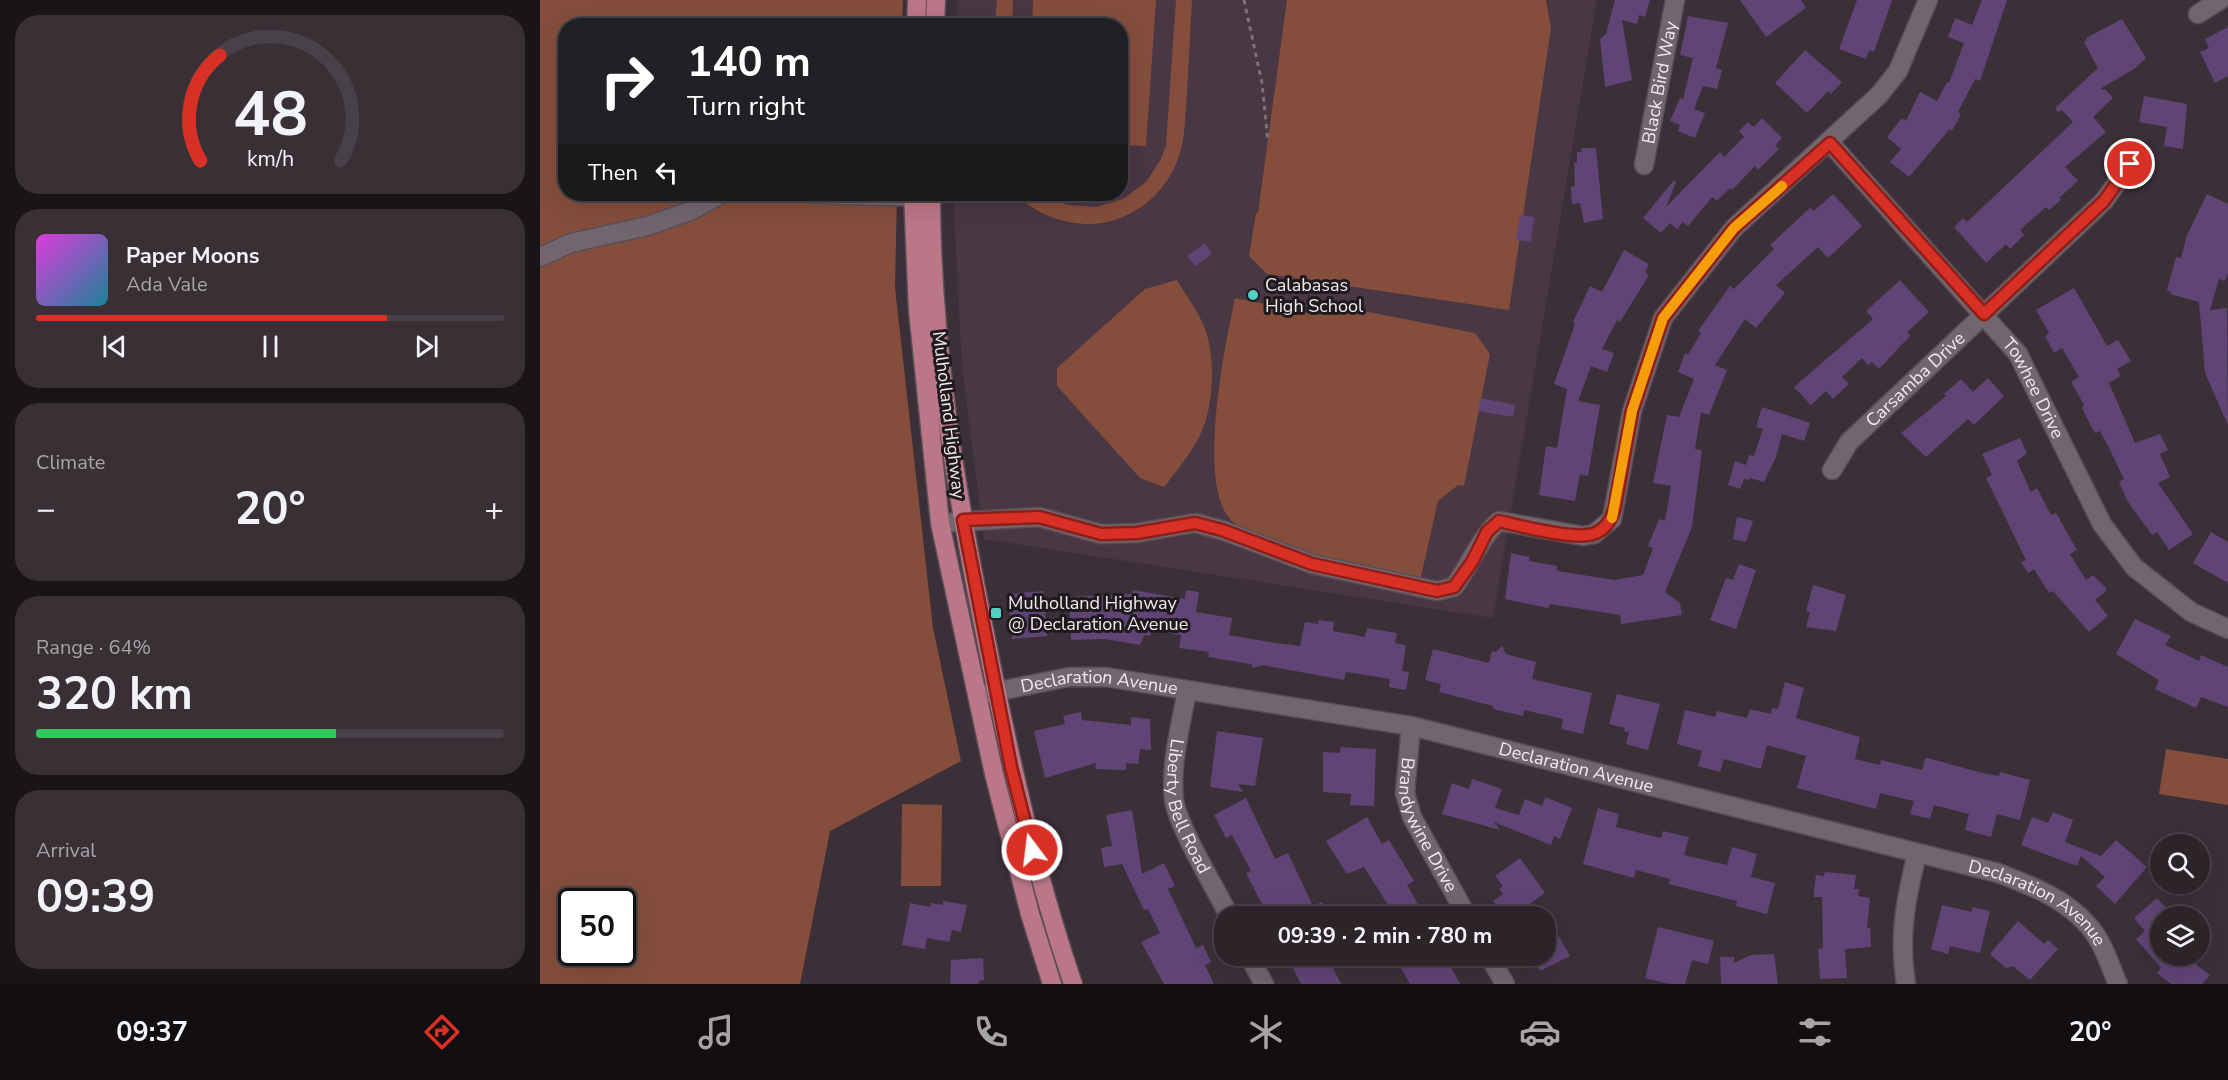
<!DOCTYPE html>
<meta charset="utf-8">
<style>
:root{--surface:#2d242a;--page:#393036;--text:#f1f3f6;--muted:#a7a4a8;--line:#484147;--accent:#d93025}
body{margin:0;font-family:"Nunito Sans",sans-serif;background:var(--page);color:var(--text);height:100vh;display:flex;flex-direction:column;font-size:22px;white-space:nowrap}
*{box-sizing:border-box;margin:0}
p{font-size:20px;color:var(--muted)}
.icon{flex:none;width:33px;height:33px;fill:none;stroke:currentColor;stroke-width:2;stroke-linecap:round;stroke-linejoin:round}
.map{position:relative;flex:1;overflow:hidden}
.panel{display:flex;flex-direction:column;gap:15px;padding:15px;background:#191417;width:540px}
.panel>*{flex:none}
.banner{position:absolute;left:18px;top:18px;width:570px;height:183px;border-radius:24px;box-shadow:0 6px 24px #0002,0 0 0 2px var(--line);background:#202124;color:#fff;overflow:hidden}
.tools{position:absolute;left:1610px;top:834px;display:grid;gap:12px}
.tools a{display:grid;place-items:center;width:60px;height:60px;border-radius:50%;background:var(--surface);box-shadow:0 6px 24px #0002,0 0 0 2px var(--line);font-size:30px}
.speed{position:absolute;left:18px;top:888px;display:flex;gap:12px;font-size:30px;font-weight:700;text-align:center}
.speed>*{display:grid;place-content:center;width:78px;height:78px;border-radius:50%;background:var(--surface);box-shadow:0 6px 24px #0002,0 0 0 2px var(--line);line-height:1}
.speed .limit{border:3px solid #111;border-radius:9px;background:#fff;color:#111}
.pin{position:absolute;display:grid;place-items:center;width:51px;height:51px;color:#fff;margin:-26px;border:3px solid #fff;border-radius:50%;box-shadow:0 2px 6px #0007}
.me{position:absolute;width:66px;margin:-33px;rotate:345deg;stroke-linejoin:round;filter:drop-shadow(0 0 4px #0008)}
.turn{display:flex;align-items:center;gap:21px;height:126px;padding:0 30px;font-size:27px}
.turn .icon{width:78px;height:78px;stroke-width:2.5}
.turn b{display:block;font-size:42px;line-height:51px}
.then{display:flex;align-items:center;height:57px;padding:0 30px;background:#0003;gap:12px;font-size:22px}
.big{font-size:45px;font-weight:700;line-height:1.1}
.panel .card{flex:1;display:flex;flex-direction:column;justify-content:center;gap:9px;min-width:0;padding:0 21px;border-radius:24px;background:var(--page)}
.panel .dial{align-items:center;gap:0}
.dial svg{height:156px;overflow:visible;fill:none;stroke:var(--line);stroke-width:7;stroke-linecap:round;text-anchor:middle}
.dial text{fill:var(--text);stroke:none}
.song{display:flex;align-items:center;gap:18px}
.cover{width:72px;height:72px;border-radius:9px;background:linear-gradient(135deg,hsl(300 70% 55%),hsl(190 70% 35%))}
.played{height:6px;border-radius:3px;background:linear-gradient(90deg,var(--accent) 75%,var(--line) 75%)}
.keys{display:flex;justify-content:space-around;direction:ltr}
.heat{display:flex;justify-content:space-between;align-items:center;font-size:33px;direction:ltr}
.charge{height:9px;border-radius:4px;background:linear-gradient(90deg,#34c759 64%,var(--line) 0)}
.trip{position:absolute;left:674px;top:906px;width:342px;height:60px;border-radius:24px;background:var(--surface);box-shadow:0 6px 24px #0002,0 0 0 2px var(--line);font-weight:700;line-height:60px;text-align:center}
.dock{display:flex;height:96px;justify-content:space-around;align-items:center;background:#120e11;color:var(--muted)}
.dock .icon{width:42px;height:42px}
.dock .current{color:var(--accent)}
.dock b{font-size:27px;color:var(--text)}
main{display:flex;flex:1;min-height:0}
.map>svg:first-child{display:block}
.built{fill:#493743}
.green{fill:#854e3c;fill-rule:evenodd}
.building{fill:#5f4475}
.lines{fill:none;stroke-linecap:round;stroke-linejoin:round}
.minor-casing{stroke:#594e55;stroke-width:21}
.major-casing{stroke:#594e55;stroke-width:21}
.path{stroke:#7c7279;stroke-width:3;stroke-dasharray:4.5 4.5;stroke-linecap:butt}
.minor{stroke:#73656e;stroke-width:18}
.major{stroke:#bb7787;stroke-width:18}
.route-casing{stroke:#8d1f18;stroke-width:15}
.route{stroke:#d93025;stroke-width:10}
.slow{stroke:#f59e0b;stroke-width:10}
.poi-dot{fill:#55cec6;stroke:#1f1a1d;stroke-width:2}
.labels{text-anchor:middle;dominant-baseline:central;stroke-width:6;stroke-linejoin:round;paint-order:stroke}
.street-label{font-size:18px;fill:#f1e9ee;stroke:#1f1a1d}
.poi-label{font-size:18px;fill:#f1e9ee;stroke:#1f1a1d;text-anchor:start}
</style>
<main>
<section class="panel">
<div class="card dial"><svg viewBox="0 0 100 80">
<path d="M14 69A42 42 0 1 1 86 69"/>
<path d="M14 69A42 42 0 0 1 24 15" stroke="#d93025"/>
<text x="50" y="56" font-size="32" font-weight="700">48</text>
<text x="50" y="72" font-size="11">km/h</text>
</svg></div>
<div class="card">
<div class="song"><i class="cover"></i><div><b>Paper Moons</b><p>Ada Vale</p></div></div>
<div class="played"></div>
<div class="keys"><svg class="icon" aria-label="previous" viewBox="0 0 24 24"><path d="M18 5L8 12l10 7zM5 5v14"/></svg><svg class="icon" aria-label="pause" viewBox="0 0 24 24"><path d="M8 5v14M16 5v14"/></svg><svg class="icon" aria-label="next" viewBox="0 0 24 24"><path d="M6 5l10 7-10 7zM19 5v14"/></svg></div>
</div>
<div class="card"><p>Climate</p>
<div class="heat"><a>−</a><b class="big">20°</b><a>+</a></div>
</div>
<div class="card"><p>Range · 64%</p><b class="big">320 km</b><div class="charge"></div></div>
<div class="card"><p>Arrival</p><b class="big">09:39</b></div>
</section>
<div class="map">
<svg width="1688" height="984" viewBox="0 0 1688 984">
<rect width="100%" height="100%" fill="#3c3038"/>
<path class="built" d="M418 0H1057L953 618 444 539 422 367 413 194H580V26L416 25Z"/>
<path class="green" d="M0 0H363L362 25 26 26V194H357L355 288 393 628 421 761 290 831 260 984H0ZM32 902H82V952H32Z
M457 0H473L472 25H455Z
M493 0H616L606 146 581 145 580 26 492 25Z
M636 0H652C650 31 649 61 647 92 645 116 646 141 636 164 622 198 587 223 551 224 523 224 495 214 476 194H501L528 205 556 207 583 199 606 182 621 159 626 145Z
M747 0H1006L1011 28 969 310 727 274 709 256 716 213H718Z
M637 280C646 296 659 312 665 329 670 342 672 360 672 375 671 428 656 447 624 487L600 478 517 386V368L605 289Z
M695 298 778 315 803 307 935 333 950 354 924 486 918 485 898 501 880 581C839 572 716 547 691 520 656 485 685 345 695 298Z
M1626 749 1688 759V805L1619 794Z
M362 804 402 805 401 886H361Z"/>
<path class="building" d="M1075 0H1110L1105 17 1099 15 1097 24 1082 20 1092 80 1065 87 1060 39 1066 34Z
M1200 0H1261L1266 8 1226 37Z
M1317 0H1352L1334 52 1329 50 1326 59 1299 49Z
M1442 0H1467L1440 81 1435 79 1418 112 1421 114 1412 131 1410 129 1369 177 1350 162 1361 149 1347 137 1362 118 1366 121 1380 92 1397 101 1407 82 1409 83 1424 43 1408 37 1415 18 1432 25Z
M1148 16 1188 23 1176 68 1182 70 1177 89 1163 86 1154 109 1165 113 1155 138 1138 131 1140 125 1130 121 1140 98 1143 99 1153 58 1140 55Z
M1582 19 1606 58 1594 69 1560 89 1566 90 1573 98 1553 117 1566 132 1525 167 1538 181 1519 198 1521 200 1509 210 1506 207 1480 230 1484 235 1470 249 1466 244 1446 263 1414 227 1423 218 1427 222 1533 122 1522 110 1518 112 1515 108 1558 68 1544 42 1547 40 1546 38Z
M1688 27V76L1675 83 1660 52 1669 48 1665 39Z
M1265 50 1302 82 1291 94 1288 91 1267 113 1235 83Z
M1604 96 1647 104 1643 149 1624 146 1627 127 1599 122Z
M1222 118 1242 138 1235 146 1239 149 1218 170 1215 166 1192 190 1190 188 1177 201 1172 197 1148 226 1143 222 1137 229 1130 223 1121 233 1103 218 1134 180 1136 182 1126 207 1180 152 1184 157 1204 137 1199 131 1208 122 1214 127Z
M1041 148H1056L1063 219 1044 223 1040 203 1032 204 1031 187 1035 186 1034 163H1037V152H1042Z
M1293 194 1322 226 1288 258 1278 247 1236 285 1245 293 1216 328 1205 319 1175 365 1187 370 1169 415 1161 412 1155 449 1162 450 1152 527 1125 592 1140 603 1142 615 1081 624 1080 615 1010 604 1008 608 965 599 971 553 990 557 989 561 1017 566V571L1074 580 1103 575 1113 548 1108 546 1119 519 1125 521 1131 486 1113 483 1127 415 1139 417 1154 379 1138 372 1145 353 1148 355 1161 333 1158 331 1190 286 1194 289 1234 249 1230 245 1270 208 1274 211Z
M1667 194 1688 204V272L1685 281 1679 279 1670 310 1687 308 1688 425 1665 373 1659 302 1630 294 1631 292 1627 290 1636 257 1641 258 1647 235Z
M980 215 994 217 991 242 976 240Z
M665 243 672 254 655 266 647 256Z
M1084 250 1109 264 1105 272 1109 275 1080 322 1077 320 1062 349 1074 353 1067 372 1051 366 1038 401 1060 405 1048 476 1040 474 1035 501 999 495 1006 446 1017 448 1027 389 1014 384 1035 324 1033 322 1050 286 1062 292Z
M1360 280 1389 312 1367 332 1370 336 1339 369 1332 362 1328 365 1322 358 1302 377 1309 384 1293 399 1286 391 1271 405 1254 387 1333 319 1326 311Z
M1534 288 1567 346 1578 340 1591 361 1577 369 1581 376 1569 383 1595 443 1620 434 1628 450 1620 454 1630 477 1618 483 1653 534 1629 550 1617 532 1612 535 1588 502 1579 482 1584 479 1567 444 1560 431 1555 433 1551 426 1542 408 1544 405 1531 382 1539 377 1522 348 1514 353 1505 336 1509 333 1496 310Z
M1448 378 1464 396 1434 425 1428 419 1386 457 1361 433 1406 396 1404 394 1421 379 1433 392Z
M941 398 975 405 973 417 938 411Z
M1222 407 1270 423 1264 441 1242 434 1236 457 1224 482 1210 478 1209 480 1204 479 1200 489 1188 485 1195 461 1206 465 1209 455 1214 456 1223 429 1216 427Z
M1480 438 1487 453 1477 461 1491 492 1497 488 1511 515 1516 513 1537 550 1530 554 1546 580 1553 575 1566 588V591L1555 600 1568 616 1549 632 1513 591 1509 593 1494 569 1488 573 1481 562 1486 560 1446 478 1452 475 1442 454Z
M1197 517 1213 521 1206 542 1193 539Z
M1671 532 1688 542V583L1653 563Z
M1199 564 1216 570 1196 629 1170 620 1186 578 1193 580Z
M1273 585 1306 595 1296 631 1266 627 1270 612 1266 611Z
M593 590 645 599 646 590 659 592 656 612 692 618 689 635 729 642 760 646 765 622 778 624 779 620 794 622 793 631 825 637 827 628 857 633 855 643 866 645 862 671 869 672 866 690 849 687 850 679 806 672 804 680 722 665 713 668 711 664 668 657 669 652 639 648 641 635 611 630 610 636 604 635 600 645 565 639 531 640 529 597 592 594Z
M504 591 507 636 472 639 468 594Z
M1595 619 1631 636 1625 645 1659 661 1661 655 1688 667V707L1661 697 1656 708 1615 689 1619 680 1576 654Z
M962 646 966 654 996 662 992 679 1052 693 1043 734 1021 729 1023 719 984 710 983 716 953 709V706L899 692 901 684 885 680 893 649 949 663 952 651 956 652Z
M1245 682 1264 688 1256 718 1320 737 1315 759 1340 765 1341 760 1382 770 1385 758H1388L1442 773 1459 776 1460 772 1490 780 1480 820 1457 814 1451 837 1425 830 1429 814 1394 805 1390 819 1370 814 1374 801 1340 793 1336 809 1257 788 1266 756 1227 745 1221 769 1184 759 1180 772 1158 766 1162 751 1137 744 1145 710 1175 717 1177 711 1207 718 1210 709 1231 714 1232 708 1238 709Z
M1077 694 1120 704 1108 750 1086 744 1089 732 1084 731 1085 728 1069 724Z
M541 712 542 720 591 725V717L610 719 611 750 600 749 598 764 586 763V770L555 769 556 763 505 778 494 731 525 724 523 716Z
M677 731 723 738 715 786 698 784 703 792 670 787Z
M801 747 836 749 834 806 810 805 811 794 783 792V752L800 753Z
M932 779 962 789 955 808 979 815 985 799 1002 806 1005 797 1032 808 1020 839 1014 836 1011 845 954 822 960 830 902 814 912 783 929 789Z
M706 798 735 859 748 853 773 906 782 902 789 916H728L706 873 711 871 692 835 686 838 674 815Z
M1058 808 1079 814 1076 827 1121 838 1123 831 1149 837 1144 855 1187 865 1192 847 1217 854 1211 877 1235 883 1227 914 1196 906 1197 901 1129 884 1130 879 1096 870 1094 878 1043 864Z
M592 810 602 874 624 863 635 886 628 889 656 948 663 945 671 962 665 965 674 984H624L601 942 620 933 608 909 604 910 582 864 564 867 561 848 572 846 566 815Z
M1513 812 1533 820 1525 842 1561 856 1576 840 1607 867 1575 904 1556 886 1565 877 1541 856 1537 866 1481 845 1492 817 1508 823Z
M827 817 842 844 849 840 874 881 867 885 880 908 864 916H855L824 867 807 874 786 841Z
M980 858 1005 893 973 916H964L953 901 963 894 959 889 963 886 955 876Z
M1285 872 1316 875 1314 889H1319L1318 896 1330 898 1327 928H1330L1331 947 1305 949 1307 978 1280 979 1278 949 1283 948 1282 897H1274V891L1276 875 1284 876Z
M1617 898 1634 916H1620V956H1645L1670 975 1662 984H1631L1617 973 1621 968 1596 939 1605 931 1594 918Z
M403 901 427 905 421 932 412 930 409 942 387 938 385 949 362 945 370 903 390 907 391 903 403 905Z
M1402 905 1431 912 1433 907 1450 911 1440 953 1410 946 1408 954 1391 949Z
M1005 912 1030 956 1000 971 992 956H1005Z
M1478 921 1504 944 1508 940 1518 949 1490 980 1473 966 1466 968 1450 954Z
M1118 927 1174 941 1168 964 1152 960 1145 984H1130L1105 978Z
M1234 954 1238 984H1181L1180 957H1194V963L1211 955Z
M747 956H767L773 968 789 960 801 984H761Z
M854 956H905L920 984H870Z
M443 958 444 980 439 981V984H410L411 960Z"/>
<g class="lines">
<defs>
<g id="minor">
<path d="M1658 14 1680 0"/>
<path id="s1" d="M1290 143 1478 354 1562 524 1594 567 1651 612 1688 629"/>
<path id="s2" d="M1104 165 1135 0"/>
<path d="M272 194 387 197"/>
<path d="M0 257 31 243 107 226 150 211 181 194"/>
<path id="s3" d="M1292 470 1309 442 1564 201 1590 164"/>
<path d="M400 523 499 517 561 534 597 533 655 523 682 530 772 564 897 591 914 587C929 566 941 537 959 521L1043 536 1054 534 1072 519 1092 411 1123 318 1194 228 1339 95 1358 71 1388 0"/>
<path id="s4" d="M647 690C641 725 630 764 634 800 638 827 676 889 689 916"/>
<path id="s5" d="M439 695 529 677H566L871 726 1458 873C1495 887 1534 902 1557 937 1566 951 1571 969 1578 984"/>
<path id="s6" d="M871 726 865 793 872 817 927 916"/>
<path d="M709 956 724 984"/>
<path d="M949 956 965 984"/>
<path d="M1366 984C1358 938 1366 898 1377 854"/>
</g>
<path id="major" d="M376 26 377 0
M395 26 396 0
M373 194 378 311 400 523 454 774 490 914 512 984
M391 194C391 340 415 486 444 629 468 751 493 866 533 984"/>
</defs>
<use href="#minor" class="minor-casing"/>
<use href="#major" class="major-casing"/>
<path class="path" d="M704 0 722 83 728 142"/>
<use href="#minor" class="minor"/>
<use href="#major" class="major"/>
</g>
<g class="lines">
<defs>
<path id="route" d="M492 850 471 767 423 520 499 517 561 534 597 533 655 523 682 530 772 564 897 591 914 587 932 562 947 532 959 521C980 526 1033 540 1053 534 1066 530 1072 519 1075 506L1092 411 1123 318 1194 228 1290 143 1444 314 1564 201 1590 164"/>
</defs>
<use href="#route" class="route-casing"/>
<use href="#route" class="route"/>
<path class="slow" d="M1072 518 1092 411 1123 318 1194 228 1242 186"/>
</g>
<g class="poi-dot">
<circle cx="713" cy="295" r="6"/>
<rect x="450" y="607" width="12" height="12" rx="3"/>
</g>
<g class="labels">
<g class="street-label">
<text stroke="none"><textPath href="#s2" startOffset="84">Black Bird Way</textPath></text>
<text stroke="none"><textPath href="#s3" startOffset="124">Carsamba Drive</textPath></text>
<text stroke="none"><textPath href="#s1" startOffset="320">Towhee Drive</textPath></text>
<text transform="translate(409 415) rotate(83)">Mulholland Highway</text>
<text stroke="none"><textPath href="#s5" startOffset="122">Declaration Avenue</textPath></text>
<text stroke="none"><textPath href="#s5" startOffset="608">Declaration Avenue</textPath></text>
<text stroke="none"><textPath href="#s4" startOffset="120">Liberty Bell Road</textPath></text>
<text stroke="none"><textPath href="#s6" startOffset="104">Brandywine Drive</textPath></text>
<text stroke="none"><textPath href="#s5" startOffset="1092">Declaration Avenue</textPath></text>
</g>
<g class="poi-label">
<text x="725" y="285">Calabasas<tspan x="725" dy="21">High School</tspan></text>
<text x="468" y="603">Mulholland Highway<tspan x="468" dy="21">@ Declaration Avenue</tspan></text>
</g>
</g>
</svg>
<div class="tools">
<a><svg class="icon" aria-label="search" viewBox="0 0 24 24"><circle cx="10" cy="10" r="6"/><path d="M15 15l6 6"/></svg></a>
<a><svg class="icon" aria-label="layers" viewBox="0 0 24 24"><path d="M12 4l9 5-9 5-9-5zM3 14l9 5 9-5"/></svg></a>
</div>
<div class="speed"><div class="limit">50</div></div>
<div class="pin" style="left:1590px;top:164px;background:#d93025"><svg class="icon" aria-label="arrive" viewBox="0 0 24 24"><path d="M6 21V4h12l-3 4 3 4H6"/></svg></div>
<svg class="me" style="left:492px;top:850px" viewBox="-20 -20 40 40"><circle r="17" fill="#d93025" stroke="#fff" stroke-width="3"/><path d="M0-11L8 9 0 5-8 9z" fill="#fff"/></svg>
<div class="trip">09:39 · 2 min · 780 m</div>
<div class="banner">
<div class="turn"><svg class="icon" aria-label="right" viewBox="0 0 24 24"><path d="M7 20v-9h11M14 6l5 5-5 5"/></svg><div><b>140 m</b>Turn right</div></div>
<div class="then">Then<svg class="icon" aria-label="left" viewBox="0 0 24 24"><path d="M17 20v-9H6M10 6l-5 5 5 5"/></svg></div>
</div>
</div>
</main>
<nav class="dock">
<b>09:37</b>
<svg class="icon current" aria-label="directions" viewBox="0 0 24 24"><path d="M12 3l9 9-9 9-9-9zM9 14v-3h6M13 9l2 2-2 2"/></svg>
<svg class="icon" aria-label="music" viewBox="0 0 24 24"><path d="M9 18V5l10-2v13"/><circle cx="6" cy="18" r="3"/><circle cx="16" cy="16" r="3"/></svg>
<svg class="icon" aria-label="phone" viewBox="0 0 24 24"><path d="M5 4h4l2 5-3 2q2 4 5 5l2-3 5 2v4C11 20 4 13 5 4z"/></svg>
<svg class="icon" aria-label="climate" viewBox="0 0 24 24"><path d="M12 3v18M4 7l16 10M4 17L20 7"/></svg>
<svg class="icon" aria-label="car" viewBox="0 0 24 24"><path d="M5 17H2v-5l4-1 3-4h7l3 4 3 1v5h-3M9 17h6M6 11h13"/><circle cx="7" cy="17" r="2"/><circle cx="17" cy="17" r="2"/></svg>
<svg class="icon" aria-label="filters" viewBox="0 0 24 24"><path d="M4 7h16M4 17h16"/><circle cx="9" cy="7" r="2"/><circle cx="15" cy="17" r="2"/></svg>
<b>20°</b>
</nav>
